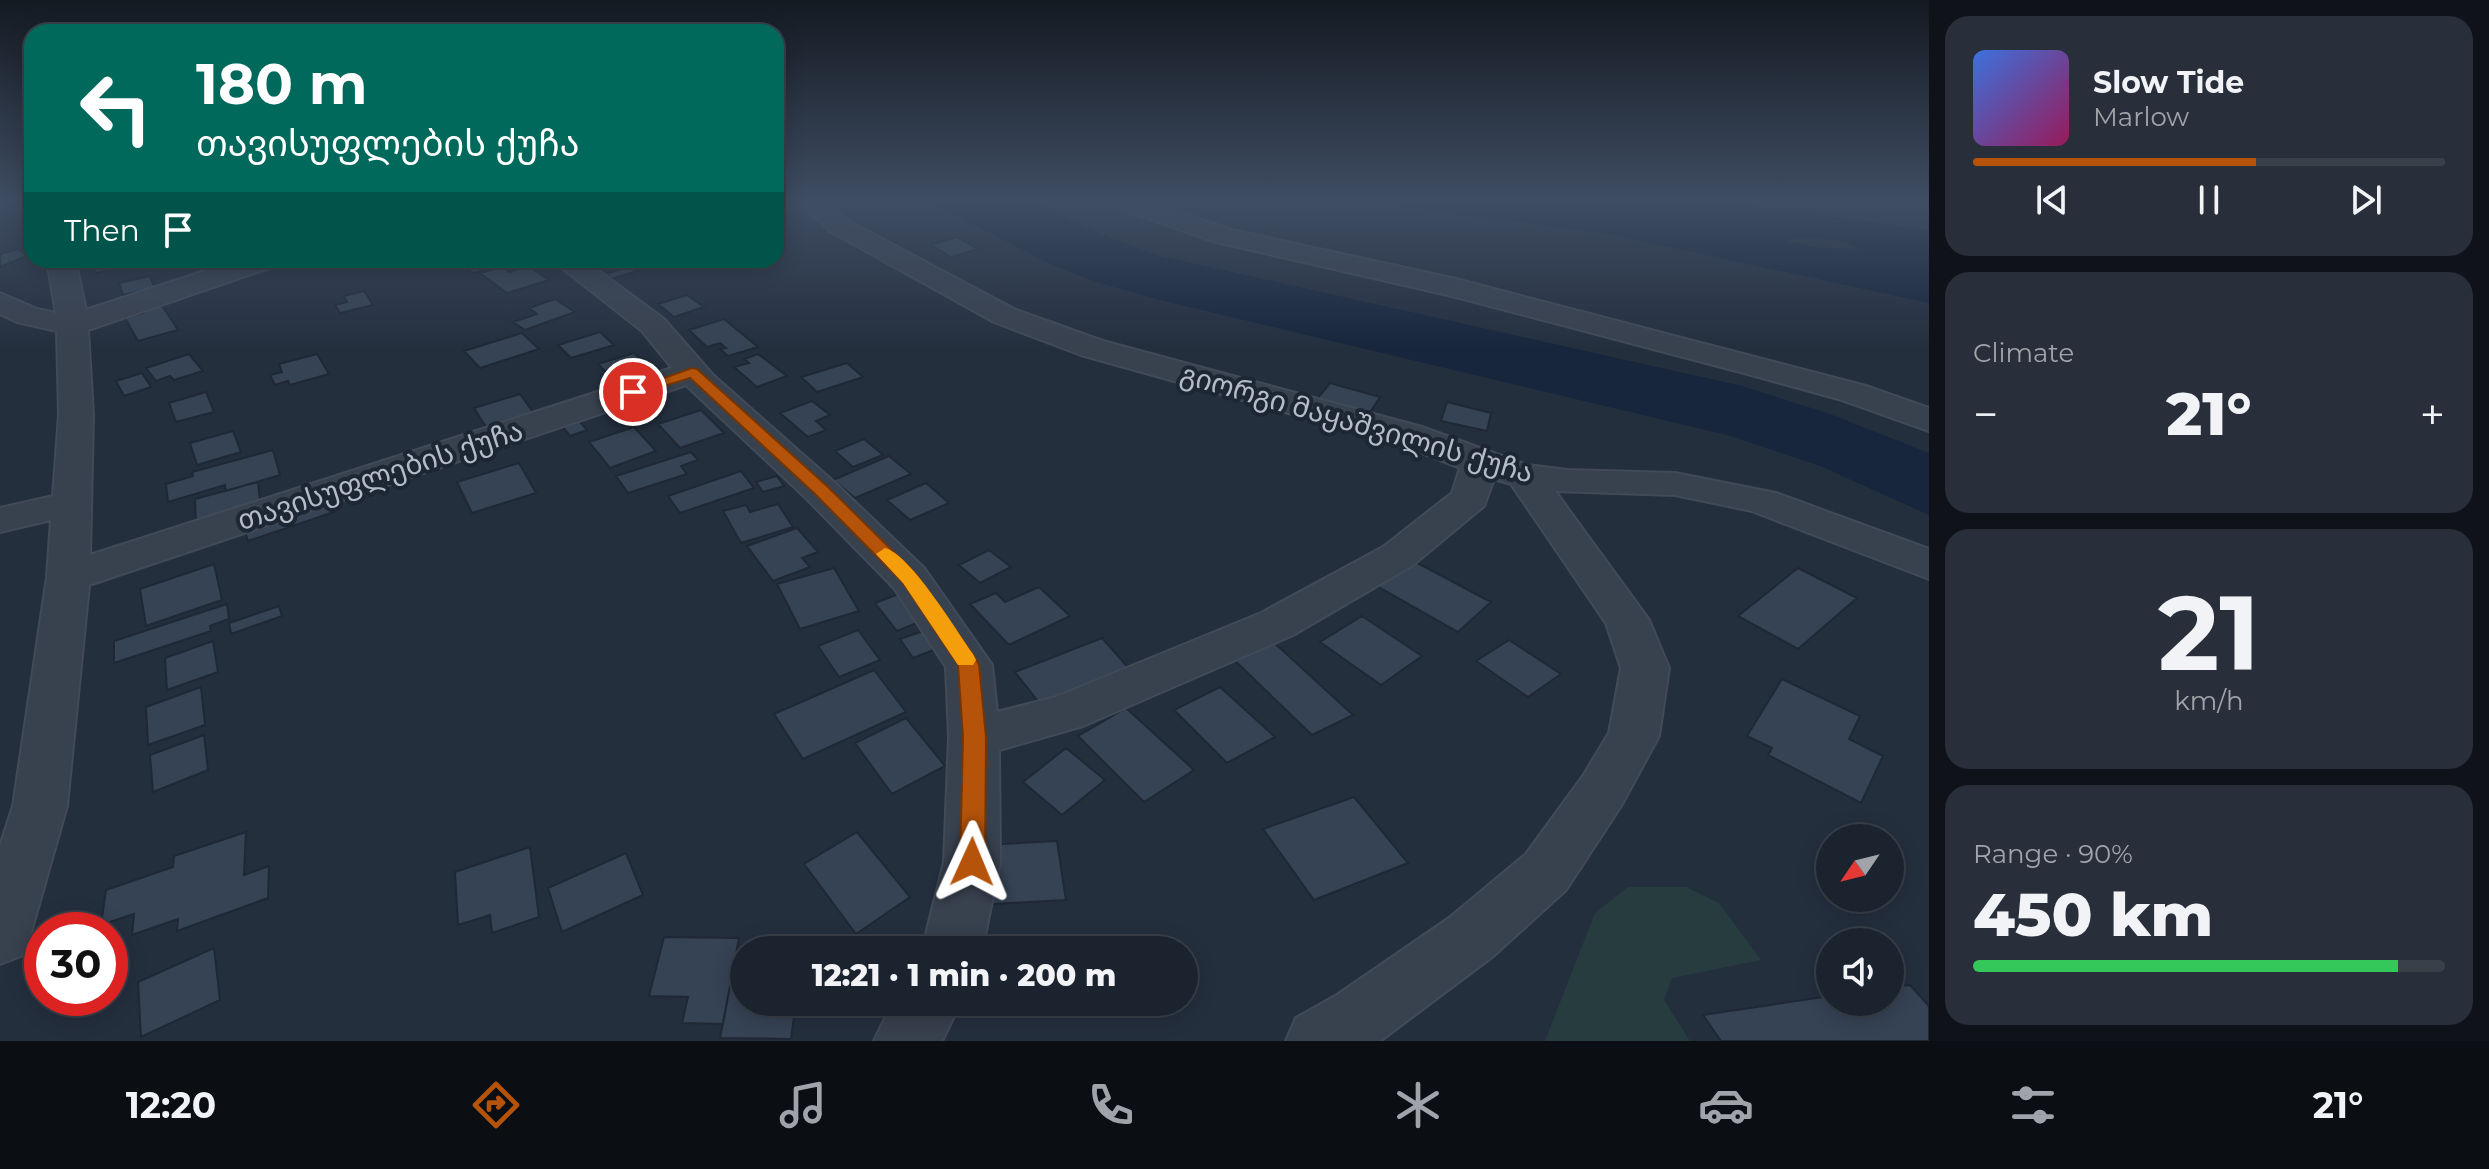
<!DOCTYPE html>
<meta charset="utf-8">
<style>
:root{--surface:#1b232e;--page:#282f3a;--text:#f1f3f6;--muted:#a0a4aa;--line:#39404a;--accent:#b45309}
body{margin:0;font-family:Montserrat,"Noto Sans Georgian",sans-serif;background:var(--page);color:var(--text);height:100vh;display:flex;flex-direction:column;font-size:30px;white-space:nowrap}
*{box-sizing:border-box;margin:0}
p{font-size:26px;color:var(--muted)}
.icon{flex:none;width:44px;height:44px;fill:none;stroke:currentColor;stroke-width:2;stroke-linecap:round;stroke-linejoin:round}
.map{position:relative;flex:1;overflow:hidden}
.panel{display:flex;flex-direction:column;gap:16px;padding:16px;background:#0f1319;width:560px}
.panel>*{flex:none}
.top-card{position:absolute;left:24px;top:24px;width:760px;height:244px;border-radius:24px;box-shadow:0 4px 20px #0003,0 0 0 2px var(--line);background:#00695c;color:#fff;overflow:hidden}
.needle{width:52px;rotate:235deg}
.fabs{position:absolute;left:1816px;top:824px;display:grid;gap:16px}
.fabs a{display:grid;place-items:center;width:88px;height:88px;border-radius:50%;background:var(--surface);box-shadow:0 4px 20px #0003,0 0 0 2px var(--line);font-size:40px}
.speed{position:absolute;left:24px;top:912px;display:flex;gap:16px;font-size:40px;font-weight:700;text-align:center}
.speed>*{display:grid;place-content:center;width:104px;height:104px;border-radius:50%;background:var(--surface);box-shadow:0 4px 20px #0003,0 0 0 2px var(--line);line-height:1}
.speed .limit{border:12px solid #d22;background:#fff;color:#111}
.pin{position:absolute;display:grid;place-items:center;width:68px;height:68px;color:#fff;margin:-34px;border:4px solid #fff;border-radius:50%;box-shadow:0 2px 8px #0007}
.me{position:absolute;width:88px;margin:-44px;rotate:1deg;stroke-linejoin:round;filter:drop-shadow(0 0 6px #0008)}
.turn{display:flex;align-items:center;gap:28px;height:168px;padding:0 40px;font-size:36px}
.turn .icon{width:104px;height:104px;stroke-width:2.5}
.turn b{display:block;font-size:56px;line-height:68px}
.then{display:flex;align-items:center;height:76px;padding:0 40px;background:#0003;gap:16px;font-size:30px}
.big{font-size:60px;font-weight:800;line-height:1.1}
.panel .card{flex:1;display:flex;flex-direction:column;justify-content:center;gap:12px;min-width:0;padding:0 28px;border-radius:24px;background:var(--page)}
.panel .dial{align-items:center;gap:0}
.dial b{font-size:104px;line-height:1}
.song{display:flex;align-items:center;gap:24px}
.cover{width:96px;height:96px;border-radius:12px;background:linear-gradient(135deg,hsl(220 70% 55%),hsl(330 70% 35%))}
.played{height:8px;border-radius:4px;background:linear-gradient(90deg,var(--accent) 60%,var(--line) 60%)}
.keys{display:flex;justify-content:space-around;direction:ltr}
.heat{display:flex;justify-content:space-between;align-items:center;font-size:44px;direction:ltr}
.charge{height:12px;border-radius:6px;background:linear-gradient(90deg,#34c759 90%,var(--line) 0)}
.trip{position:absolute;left:730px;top:936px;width:468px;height:80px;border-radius:40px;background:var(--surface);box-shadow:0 4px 20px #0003,0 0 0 2px var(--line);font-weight:800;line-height:80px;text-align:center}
.tab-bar{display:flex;height:128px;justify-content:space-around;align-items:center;background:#0b0e12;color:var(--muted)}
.tab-bar .icon{width:56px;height:56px}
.tab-bar .current{color:var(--accent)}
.tab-bar b{font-size:36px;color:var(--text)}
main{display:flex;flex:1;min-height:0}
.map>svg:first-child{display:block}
.green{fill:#263c3f}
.water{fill:#17263c;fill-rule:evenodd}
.building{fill:#364354;stroke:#1f2835;stroke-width:2}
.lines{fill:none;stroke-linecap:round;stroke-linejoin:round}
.minor-casing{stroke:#414a57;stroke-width:4}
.minor{fill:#38414e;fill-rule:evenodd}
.route{fill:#b45309;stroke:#753606;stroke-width:2}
.slow{fill:#f59e0b}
.labels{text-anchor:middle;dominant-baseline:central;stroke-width:8;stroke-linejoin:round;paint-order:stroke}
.street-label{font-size:28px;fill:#b4bcc9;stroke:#1d2633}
</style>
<main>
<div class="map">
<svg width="1929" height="1041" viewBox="0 0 1929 1041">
<rect width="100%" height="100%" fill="#242f3e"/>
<path class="green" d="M1628 887H1686L1719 903 1761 960 1672 978 1664 1000 1690 1041H1545L1595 913Z"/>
<path class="water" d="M930 202H1031L1113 239 1160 256 1742 386 1830 414 1929 453V515L1820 466 1731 436 1156 299 1093 281 1046 262Z
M1369 202H1723L1929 230V303L1608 234ZM1796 237 1840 241 1862 249 1822 248 1789 242V240Z"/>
<path class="building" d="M957 237 978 249 951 257 931 245Z
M18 249 27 256 0 267V254Z
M136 260 138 263 96 273 92 266 116 260Z
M455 260H510L474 273 460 267 466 265Z
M609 260H639L649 267 612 279 606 274 622 269Z
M528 266 549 280 507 293 480 273 502 267 509 272Z
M150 276 155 288 123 295 119 283Z
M364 291 373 305 340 313 335 305 347 302 344 296Z
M687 295 704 307 674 317 658 304Z
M555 299 575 312 525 330 513 322 537 314 529 308Z
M161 304 178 330 138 341 125 318 143 313 140 309Z
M724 319 758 347 728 356 720 349 726 348 720 343 707 347 689 330Z
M600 332 614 345 571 358 558 345Z
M522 333 539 349 480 368 464 351Z
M634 353 650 367 645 369 655 379 623 389 598 364Z
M189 354 203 371 174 380 170 376 156 381 146 368Z
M317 354 329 374 290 385 288 381 275 385 270 375 282 372 279 364Z
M758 354 787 376 757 387 734 367 749 363 744 359Z
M847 363 863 377 817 392 801 377Z
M142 373 151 387 124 396 116 381Z
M1330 383 1380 397 1369 414 1317 399Z
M206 392 214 412 176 422 169 403Z
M520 394 533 412 486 427 474 408Z
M812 401 830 415 816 421 826 430 808 437 780 413Z
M1447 402 1491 413 1487 431 1441 421Z
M701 410 724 433 680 448 658 424Z
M577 418 587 430 570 436 560 424Z
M634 427 656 451 610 468 589 442Z
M233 431 241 452 197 465 190 443Z
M864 439 883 455 853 467 835 451Z
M273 450 280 475 226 491 225 485 168 502 166 484 193 476 192 472Z
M691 452 698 460 681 466 687 474 628 493 616 476Z
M889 456 911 474 855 498 833 480Z
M519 463 536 493 472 513 457 482Z
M741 471 754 488 680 513 668 496Z
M777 476 784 486 763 492 756 482Z
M258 482 261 510 196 528 195 499Z
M926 483 949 503 910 520 887 500Z
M329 501 334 512 248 541 244 529Z
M778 504 793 527 741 543 723 511 746 505 750 512Z
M797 528 818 552 802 558 810 567 773 581 747 546Z
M989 550 1011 567 980 583 959 565Z
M1410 559 1491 602 1458 632 1377 586Z
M214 564 222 600 146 626 140 589Z
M834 568 859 611 800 629 777 584Z
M1798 568 1857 598 1798 649 1738 616Z
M1039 587 1070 616 1009 645 970 604 996 593 1005 602Z
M904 592 927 619 897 631 875 603Z
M227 604 229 619 210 626 211 631 114 663V641Z
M279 606 282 616 231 634 229 623Z
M1362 616 1422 656 1381 685 1320 642Z
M929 629 941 647 913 658 900 639Z
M858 630 880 660 839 677 818 646Z
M1102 638 1134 674 1045 710 1015 672Z
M1269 638 1353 715 1312 735 1229 655Z
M1509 640 1561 674 1528 697 1476 661Z
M213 641 218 672 167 690 165 658Z
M874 670 906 712 803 759 774 714Z
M1782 679 1860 716 1849 739 1883 756 1861 803 1768 755 1772 748 1747 736Z
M201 687 205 725 148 745 146 707Z
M1220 687 1275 737 1227 763 1174 710Z
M1126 708 1194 770 1144 802 1078 736Z
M906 718 945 766 892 794 855 743Z
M204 735 208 770 153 792 150 755Z
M1066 748 1105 780 1062 815 1023 782Z
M1354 797 1408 863 1314 900 1263 829Z
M246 832 244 875 269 866 268 898 177 931 178 919 132 935 134 914 101 925 106 890 173 867 174 856Z
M857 832 910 897 856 934 804 864Z
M1057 841 1066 900 992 904 986 845Z
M530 847 539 917 492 933 490 915 458 925 455 872Z
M626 853 643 895 562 932 548 888Z
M664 937 739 938 723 1024 682 1023 688 997 649 996Z
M966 937 1020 942 1019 950H964Z
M214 948 220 1000 141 1037 138 982Z
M734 965H744V1002H796L791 1039 720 1038Z
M1910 985 1929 1006V1041H1721L1703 1015 1830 996V1002H1890V987Z
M958 1002H1015L1014 1017 957 1010Z"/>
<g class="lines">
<defs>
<path id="minor" d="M799 202H826L848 221 1016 310 1103 341 1422 427 1527 465 1567 470 1675 473 1776 493 1929 549V579L1752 511 1675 495 1555 491 1649 620 1669 668 1659 736 1621 806 1566 890 1491 958 1380 1041H1286L1296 1018 1337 995 1449 918 1526 854 1583 776 1609 733 1621 668 1606 623 1511 484 1494 479 1484 506 1413 565 1293 635 1083 726 999 750 1000 862 982 950H922L944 862 949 737 946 667 894 588 807 499 686 385 89 585 67 806 30 936 21 956 0 964V846L13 806 47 577 51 520 0 532V508L53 496 59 415 57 331 17 322 0 314V293L37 309 56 313 47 260H75L86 310 238 260H279L275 266 88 330 93 415 90 555 672 368 642 331 552 260H584L664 319 714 376 835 483 924 568 992 665 997 712 1056 697 1261 613 1383 547 1452 493 1460 468 1396 443 1081 355 994 322 830 231Z
M1112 202H1148L1232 230 1456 279 1866 386 1929 408V431L1842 400 1744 373 1452 296 1216 242 1115 207Z
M893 1002H961L942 1041H874Z"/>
</defs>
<use href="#minor" class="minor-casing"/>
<use href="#minor" class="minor"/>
</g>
<linearGradient id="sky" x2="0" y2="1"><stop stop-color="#141a22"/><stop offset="0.58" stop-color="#3f4d63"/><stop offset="1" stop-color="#3f4d63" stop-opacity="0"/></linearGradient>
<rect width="1929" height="348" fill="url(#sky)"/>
<path class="route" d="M692 368 697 369 828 487 916 574 976 659 979 665 986 737 985 862 981 870 972 873 963 870 960 862 963 737 958 665 903 583 815 494 690 378 633 396 625 392Z"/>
<path class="slow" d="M885 548C911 555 956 630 973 654L976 660 973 665H958L903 583 876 554Z"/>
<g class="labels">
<g class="street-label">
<text transform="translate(1357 423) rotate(16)">გიორგი მაყაშვილის ქუჩა</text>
<text transform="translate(380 475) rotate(-18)">თავისუფლების ქუჩა</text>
</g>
</g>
</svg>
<div class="fabs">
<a><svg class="needle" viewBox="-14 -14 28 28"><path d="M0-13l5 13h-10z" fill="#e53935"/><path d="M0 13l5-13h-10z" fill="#a0a4aa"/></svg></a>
<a><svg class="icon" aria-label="sound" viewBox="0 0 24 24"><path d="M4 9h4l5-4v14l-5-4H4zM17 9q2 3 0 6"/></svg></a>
</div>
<div class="speed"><div class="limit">30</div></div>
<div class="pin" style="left:633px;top:392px;background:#d93025"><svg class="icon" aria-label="arrive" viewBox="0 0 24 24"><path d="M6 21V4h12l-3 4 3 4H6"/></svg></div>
<svg class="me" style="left:972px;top:862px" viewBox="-20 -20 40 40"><path d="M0-17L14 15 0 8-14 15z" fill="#b45309" stroke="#fff" stroke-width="4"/></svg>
<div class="trip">12:21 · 1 min · 200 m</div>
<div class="top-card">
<div class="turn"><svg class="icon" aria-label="left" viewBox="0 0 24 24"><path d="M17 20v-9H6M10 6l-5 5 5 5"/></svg><div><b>180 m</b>თავისუფლების ქუჩა</div></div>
<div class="then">Then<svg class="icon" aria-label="arrive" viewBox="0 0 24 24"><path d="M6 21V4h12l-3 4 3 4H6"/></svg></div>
</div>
</div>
<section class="panel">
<div class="card">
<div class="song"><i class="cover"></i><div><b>Slow Tide</b><p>Marlow</p></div></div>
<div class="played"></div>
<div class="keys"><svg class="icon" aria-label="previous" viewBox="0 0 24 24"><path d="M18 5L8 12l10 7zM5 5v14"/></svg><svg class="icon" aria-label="pause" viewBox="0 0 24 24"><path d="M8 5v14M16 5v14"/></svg><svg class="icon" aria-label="next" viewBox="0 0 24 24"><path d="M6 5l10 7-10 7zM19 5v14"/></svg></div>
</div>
<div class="card"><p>Climate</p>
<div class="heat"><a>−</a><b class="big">21°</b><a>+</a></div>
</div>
<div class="card dial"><b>21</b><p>km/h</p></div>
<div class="card"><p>Range · 90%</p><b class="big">450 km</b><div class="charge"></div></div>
</section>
</main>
<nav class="tab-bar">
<b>12:20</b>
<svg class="icon current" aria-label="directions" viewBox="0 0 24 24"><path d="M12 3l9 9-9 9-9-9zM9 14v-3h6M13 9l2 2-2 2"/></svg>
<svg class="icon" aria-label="music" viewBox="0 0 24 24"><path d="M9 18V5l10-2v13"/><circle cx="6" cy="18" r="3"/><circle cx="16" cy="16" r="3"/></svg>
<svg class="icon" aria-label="phone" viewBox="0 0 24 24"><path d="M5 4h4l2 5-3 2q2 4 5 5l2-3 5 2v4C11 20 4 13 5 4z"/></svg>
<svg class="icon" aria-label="climate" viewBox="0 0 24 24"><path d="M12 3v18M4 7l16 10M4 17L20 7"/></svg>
<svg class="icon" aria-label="car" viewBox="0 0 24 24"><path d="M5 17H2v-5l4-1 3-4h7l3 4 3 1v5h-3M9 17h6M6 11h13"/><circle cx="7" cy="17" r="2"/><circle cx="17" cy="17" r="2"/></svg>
<svg class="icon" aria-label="filters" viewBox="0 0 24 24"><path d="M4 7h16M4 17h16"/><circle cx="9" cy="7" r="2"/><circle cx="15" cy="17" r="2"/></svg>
<b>21°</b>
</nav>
